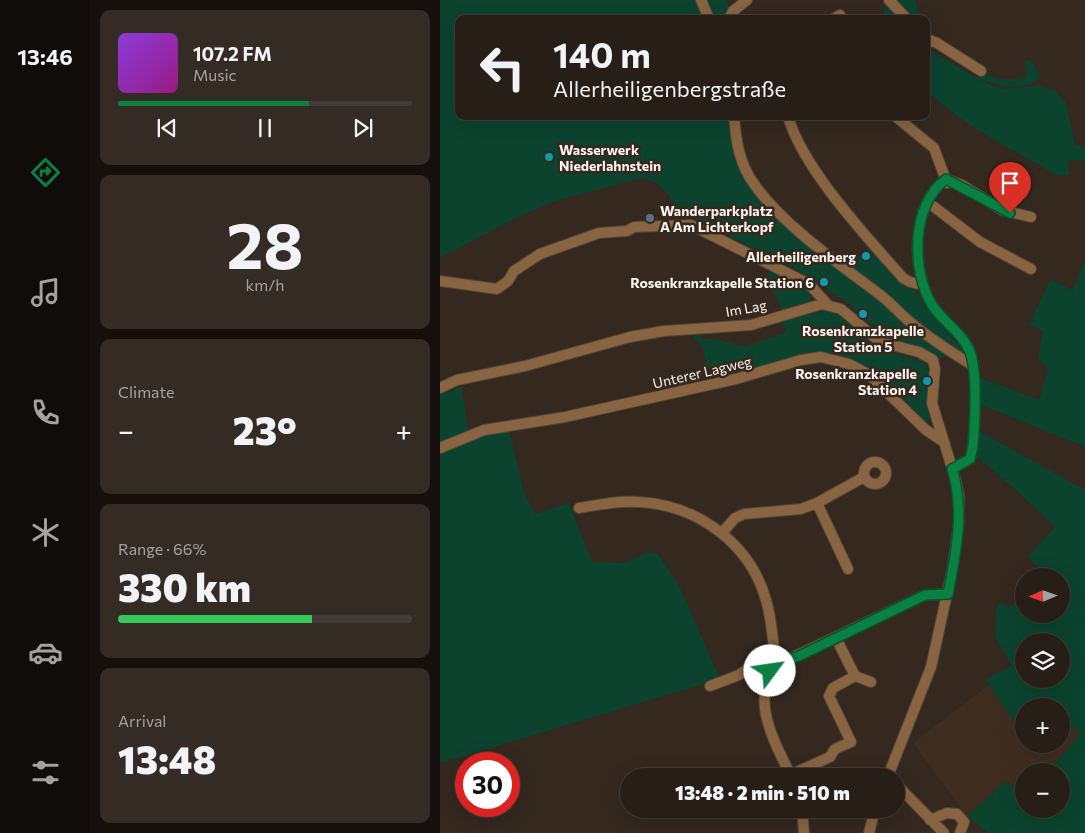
<!DOCTYPE html>
<meta charset="utf-8">
<style>
:root{--surface:#271e17;--page:#332b24;--text:#f1f3f6;--muted:#a4a2a1;--line:#433c36;--accent:#0b8043}
body{margin:0;font-family:Commissioner,sans-serif;background:var(--page);color:var(--text);height:100vh;display:flex;flex-direction:column;font-size:19px;white-space:nowrap}
*{box-sizing:border-box;margin:0}
p{font-size:16px;color:var(--muted)}
.icon{flex:none;width:28px;height:28px;fill:none;stroke:currentColor;stroke-width:2;stroke-linecap:round;stroke-linejoin:round}
.map{position:relative;flex:1;overflow:hidden}
.details{display:flex;flex-direction:column;gap:10px;padding:10px;background:#15100d;width:350px}
.details>*{flex:none}
.banner{position:absolute;left:15px;top:15px;width:475px;height:105px;border-radius:10px;box-shadow:0 5px 20px #0002,0 0 0 1px var(--line);background:#271e17;color:var(--text);overflow:hidden}
.needle{width:32px;rotate:268deg}
.tools{position:absolute;left:575px;top:568px;display:grid;gap:10px}
.tools a{display:grid;place-items:center;width:55px;height:55px;border-radius:50%;background:var(--surface);box-shadow:0 5px 20px #0002,0 0 0 1px var(--line);font-size:25px}
.speed{position:absolute;left:15px;top:752px;display:flex;gap:10px;font-size:25px;font-weight:700;text-align:center}
.speed>*{display:grid;place-content:center;width:65px;height:65px;border-radius:50%;background:var(--surface);box-shadow:0 5px 20px #0002,0 0 0 1px var(--line);line-height:1}
.speed .limit{border:8px solid #d22;background:#fff;color:#111}
.pin{position:absolute;display:grid;place-items:center;width:42px;height:42px;color:#fff;margin:-51px -21px;border-radius:50% 50% 50% 0;rotate:-45deg;box-shadow:0 0 5px #0007}
.pin .icon{rotate:45deg}
.me{position:absolute;width:55px;margin:-28px;rotate:59deg;stroke-linejoin:round;filter:drop-shadow(0 0 4px #0008)}
.turn{display:flex;align-items:center;gap:18px;height:105px;padding:0 15px;font-size:22px}
.turn .icon{width:65px;height:65px;stroke-width:2.5}
.turn b{display:block;font-size:35px;line-height:42px}
.big{font-size:38px;font-weight:800;line-height:1.1}
.details .widget{flex:1;display:flex;flex-direction:column;justify-content:center;gap:8px;min-width:0;padding:0 18px;border-radius:10px;background:var(--page)}
.details .dial{align-items:center;gap:0}
.dial b{font-size:65px;line-height:1}
.song{display:flex;align-items:center;gap:15px}
.cover{width:60px;height:60px;border-radius:8px;background:linear-gradient(135deg,hsl(270 70% 55%),hsl(310 70% 35%))}
.played{height:5px;border-radius:2px;background:linear-gradient(90deg,var(--accent) 65%,var(--line) 65%)}
.keys{display:flex;justify-content:space-around;direction:ltr}
.heat{display:flex;justify-content:space-between;align-items:center;font-size:28px;direction:ltr}
.charge{height:8px;border-radius:4px;background:linear-gradient(90deg,#34c759 66%,var(--line) 0)}
.trip{position:absolute;left:180px;top:768px;width:285px;height:50px;border-radius:25px;background:var(--surface);box-shadow:0 5px 20px #0002,0 0 0 1px var(--line);font-weight:800;line-height:50px;text-align:center}
main{display:flex;flex:1;min-height:0}
.tab-bar{display:flex;flex-direction:column;width:90px;justify-content:space-around;align-items:center;background:#100c09;color:var(--muted)}
.tab-bar .icon{width:35px;height:35px}
.tab-bar .on{color:var(--accent)}
.tab-bar b{font-size:22px;color:var(--text)}
.map>svg:first-child{display:block}
.built{fill:#3f2e20}
.green{fill:#0b432f;fill-rule:evenodd}
.lines{fill:none;stroke-linecap:round;stroke-linejoin:round}
.street-casing{stroke:#50443c;stroke-width:12}
.street{stroke:#886441;stroke-width:10}
.route-casing{stroke:#07532c;stroke-width:12}
.route{stroke:#0b8043;stroke-width:9}
.culture-dot{fill:#0f9aa8;stroke:#34281f;stroke-width:2}
.service-dot{fill:#5c6f8a;stroke:#34281f;stroke-width:2}
.labels{text-anchor:middle;dominant-baseline:central;stroke-width:5;stroke-linejoin:round;paint-order:stroke}
.poi-label{font-size:14px;font-weight:bold;fill:#fcf3ed;stroke:#34281f;text-anchor:end}
.street-label{font-size:14px;fill:#fcf3ed;stroke:#34281f}
</style>
<main>
<nav class="tab-bar">
<b>13:46</b>
<svg class="icon on" aria-label="directions" viewBox="0 0 24 24"><path d="M12 3l9 9-9 9-9-9zM9 14v-3h6M13 9l2 2-2 2"/></svg>
<svg class="icon" aria-label="music" viewBox="0 0 24 24"><path d="M9 18V5l10-2v13"/><circle cx="6" cy="18" r="3"/><circle cx="16" cy="16" r="3"/></svg>
<svg class="icon" aria-label="phone" viewBox="0 0 24 24"><path d="M5 4h4l2 5-3 2q2 4 5 5l2-3 5 2v4C11 20 4 13 5 4z"/></svg>
<svg class="icon" aria-label="climate" viewBox="0 0 24 24"><path d="M12 3v18M4 7l16 10M4 17L20 7"/></svg>
<svg class="icon" aria-label="car" viewBox="0 0 24 24"><path d="M5 17H2v-5l4-1 3-4h7l3 4 3 1v5h-3M9 17h6M6 11h13"/><circle cx="7" cy="17" r="2"/><circle cx="17" cy="17" r="2"/></svg>
<svg class="icon" aria-label="filters" viewBox="0 0 24 24"><path d="M4 7h16M4 17h16"/><circle cx="9" cy="7" r="2"/><circle cx="15" cy="17" r="2"/></svg>
</nav>
<section class="details">
<div class="widget">
<div class="song"><i class="cover"></i><div><b>107.2 FM</b><p>Music</p></div></div>
<div class="played"></div>
<div class="keys"><svg class="icon" aria-label="previous" viewBox="0 0 24 24"><path d="M18 5L8 12l10 7zM5 5v14"/></svg><svg class="icon" aria-label="pause" viewBox="0 0 24 24"><path d="M8 5v14M16 5v14"/></svg><svg class="icon" aria-label="next" viewBox="0 0 24 24"><path d="M6 5l10 7-10 7zM19 5v14"/></svg></div>
</div>
<div class="widget dial"><b>28</b><p>km/h</p></div>
<div class="widget"><p>Climate</p>
<div class="heat"><a>−</a><b class="big">23°</b><a>+</a></div>
</div>
<div class="widget"><p>Range · 66%</p><b class="big">330 km</b><div class="charge"></div></div>
<div class="widget"><p>Arrival</p><b class="big">13:48</b></div>
</section>
<div class="map">
<svg width="645" height="833" viewBox="0 0 645 833">
<rect width="100%" height="100%" fill="#34281f"/>
<path class="built" d="M549 685 584 736V744H621V717L640 734 609 771H584V797L566 781 527 816 473 743Z"/>
<path class="green" d="M0 0H286L294 14 293 19H19V116H297C299 132 300 147 306 162 324 205 371 236 405 265L431 248 462 285 476 291 488 311 526 354 509 355 499 359 493 352 446 337 411 305 358 270 237 210C230 195 220 181 202 178L116 201 74 219 0 258Z
M444 0H475L481 19H445L443 10 447 4Z
M486 38 492 52 550 85 561 89 597 86 613 89 626 103 635 145 645 147V161L628 160 629 175H616C573 149 521 126 486 89Z
M591 60 599 74 597 81C576 91 559 87 538 77L541 72C559 80 569 82 587 76L585 61Z
M643 264H645V447L539 404 538 377 599 400 608 369 598 359 603 331 589 325 610 280 633 290Z
M328 268 368 290 372 299 368 302 342 310 329 283Z
M389 310 400 316 433 346 485 363 489 370 486 402 490 420 486 422C456 392 424 350 377 353L289 377 286 364 267 367 263 348 252 335H260L261 339H276L306 347 346 332 342 321Z
M21 387 29 432 0 444V395Z
M69 430 84 492 95 514 129 503 152 562 186 563 207 552 217 553 238 583 280 679 0 763V452L45 433Z
M539 431 645 490V833H548L527 816 566 781 584 797V809H621V771H609L640 734 621 717V706H584V736L545 679 572 666 555 637 557 605 562 601 568 608 584 594V614H621V576H605L588 556 615 527 577 491 537 457ZM584 641H621V679H584Z"/>
<g class="lines">
<defs>
<path id="street" d="M261 0 269 19
M449 0 467 19
M289 19 293 11 307 0
M393 19 400 15
M486 39 497 43 541 71
M294 116C296 141 299 163 314 184 344 226 398 263 439 294 450 302 459 313 470 322 489 338 511 352 532 365
M348 116C362 168 427 237 463 278L470 282 482 285
M455 116 494 148 507 183
M506 179C471 205 471 270 492 305 502 321 523 333 530 352 538 375 535 421 533 446L530 459 512 469
M506 179 522 185 562 210 591 217
M489 203 540 242 591 269
M0 281 57 289 68 281 74 271 100 254 159 233 187 231 194 227 251 225 369 284 388 305
M0 388 17 380 85 366 190 337 224 331 311 325 382 304 401 309 440 342 479 352 493 360 495 369 492 403 516 481 519 497V523L512 571 491 667 448 776
M0 448 44 430 125 417 296 379 361 360 381 357 409 364 428 374 486 430 504 442
M424 473a11 11 0 1 1 22 0a11 11 0 1 1-22 0Z
M377 503 408 569
M139 508C158 505 179 500 199 502 257 505 310 543 326 600 331 616 332 632 334 649
M282 533 295 518 304 514 361 509 377 503 424 477
M341 659C307 695 333 739 351 776
M415 676 431 682
M270 686 299 675 334 649 340 659H349L485 595 508 594
M350 775 390 757 395 749 411 742 389 696 393 688 415 676 396 638
M456 784 504 833
M362 809 364 833
M490 820 507 813 517 814 524 822 520 833
M429 833 435 809"/>
</defs>
<use href="#street" class="street-casing"/>
<use href="#street" class="street"/>
</g>
<g class="lines">
<defs>
<path id="route" d="M330 671 341 659 347 660 359 656 485 595 508 594C516 553 525 510 512 469L530 459 533 446C535 421 538 375 530 352 523 333 502 321 492 305 471 270 471 205 506 179L570 213"/>
</defs>
<use href="#route" class="route-casing"/>
<use href="#route" class="route"/>
</g>
<g class="culture-dot">
<circle cx="109" cy="157" r="5"/>
<circle cx="426" cy="256" r="5"/>
<circle cx="384" cy="282" r="5"/>
<circle cx="423" cy="314" r="5"/>
<circle cx="487" cy="381" r="5"/>
</g>
<circle class="service-dot" cx="210" cy="218" r="5"/>
<g class="labels">
<g class="poi-label">
<text x="119" y="149" text-anchor="start">Wasserwerk<tspan x="119" dy="16">Niederlahnstein</tspan></text>
<text x="220" y="210" text-anchor="start">Wanderparkplatz<tspan x="220" dy="16">A Am Lichterkopf</tspan></text>
<text x="416" y="256">Allerheiligenberg</text>
<text x="374" y="282">Rosenkranzkapelle Station 6</text>
<text x="423" y="330" text-anchor="middle">Rosenkranzkapelle<tspan x="423" dy="16">Station 5</tspan></text>
<text x="477" y="373">Rosenkranzkapelle<tspan x="477" dy="16">Station 4</tspan></text>
</g>
<g class="street-label">
<text transform="translate(306 308) rotate(-10)">Im Lag</text>
<text transform="translate(262 372) rotate(-13)">Unterer Lagweg</text>
</g>
</g>
</svg>
<div class="tools">
<a><svg class="needle" viewBox="-14 -14 28 28"><path d="M0-13l5 13h-10z" fill="#e53935"/><path d="M0 13l5-13h-10z" fill="#a4a2a1"/></svg></a>
<a><svg class="icon" aria-label="layers" viewBox="0 0 24 24"><path d="M12 4l9 5-9 5-9-5zM3 14l9 5 9-5"/></svg></a>
<a>+</a>
<a>−</a>
</div>
<div class="speed"><div class="limit">30</div></div>
<div class="pin" style="left:570px;top:213px;background:#d93025"><svg class="icon" aria-label="arrive" viewBox="0 0 24 24"><path d="M6 21V4h12l-3 4 3 4H6"/></svg></div>
<svg class="me" style="left:330px;top:671px" viewBox="-20 -20 40 40"><circle r="19" fill="#fff"/><path d="M0-13L10 11 0 6-10 11z" fill="#0b8043"/></svg>
<div class="trip">13:48 · 2 min · 510 m</div>
<div class="banner">
<div class="turn"><svg class="icon" aria-label="left" viewBox="0 0 24 24"><path d="M17 20v-9H6M10 6l-5 5 5 5"/></svg><div><b>140 m</b>Allerheiligenbergstraße</div></div>
</div>
</div>
</main>
